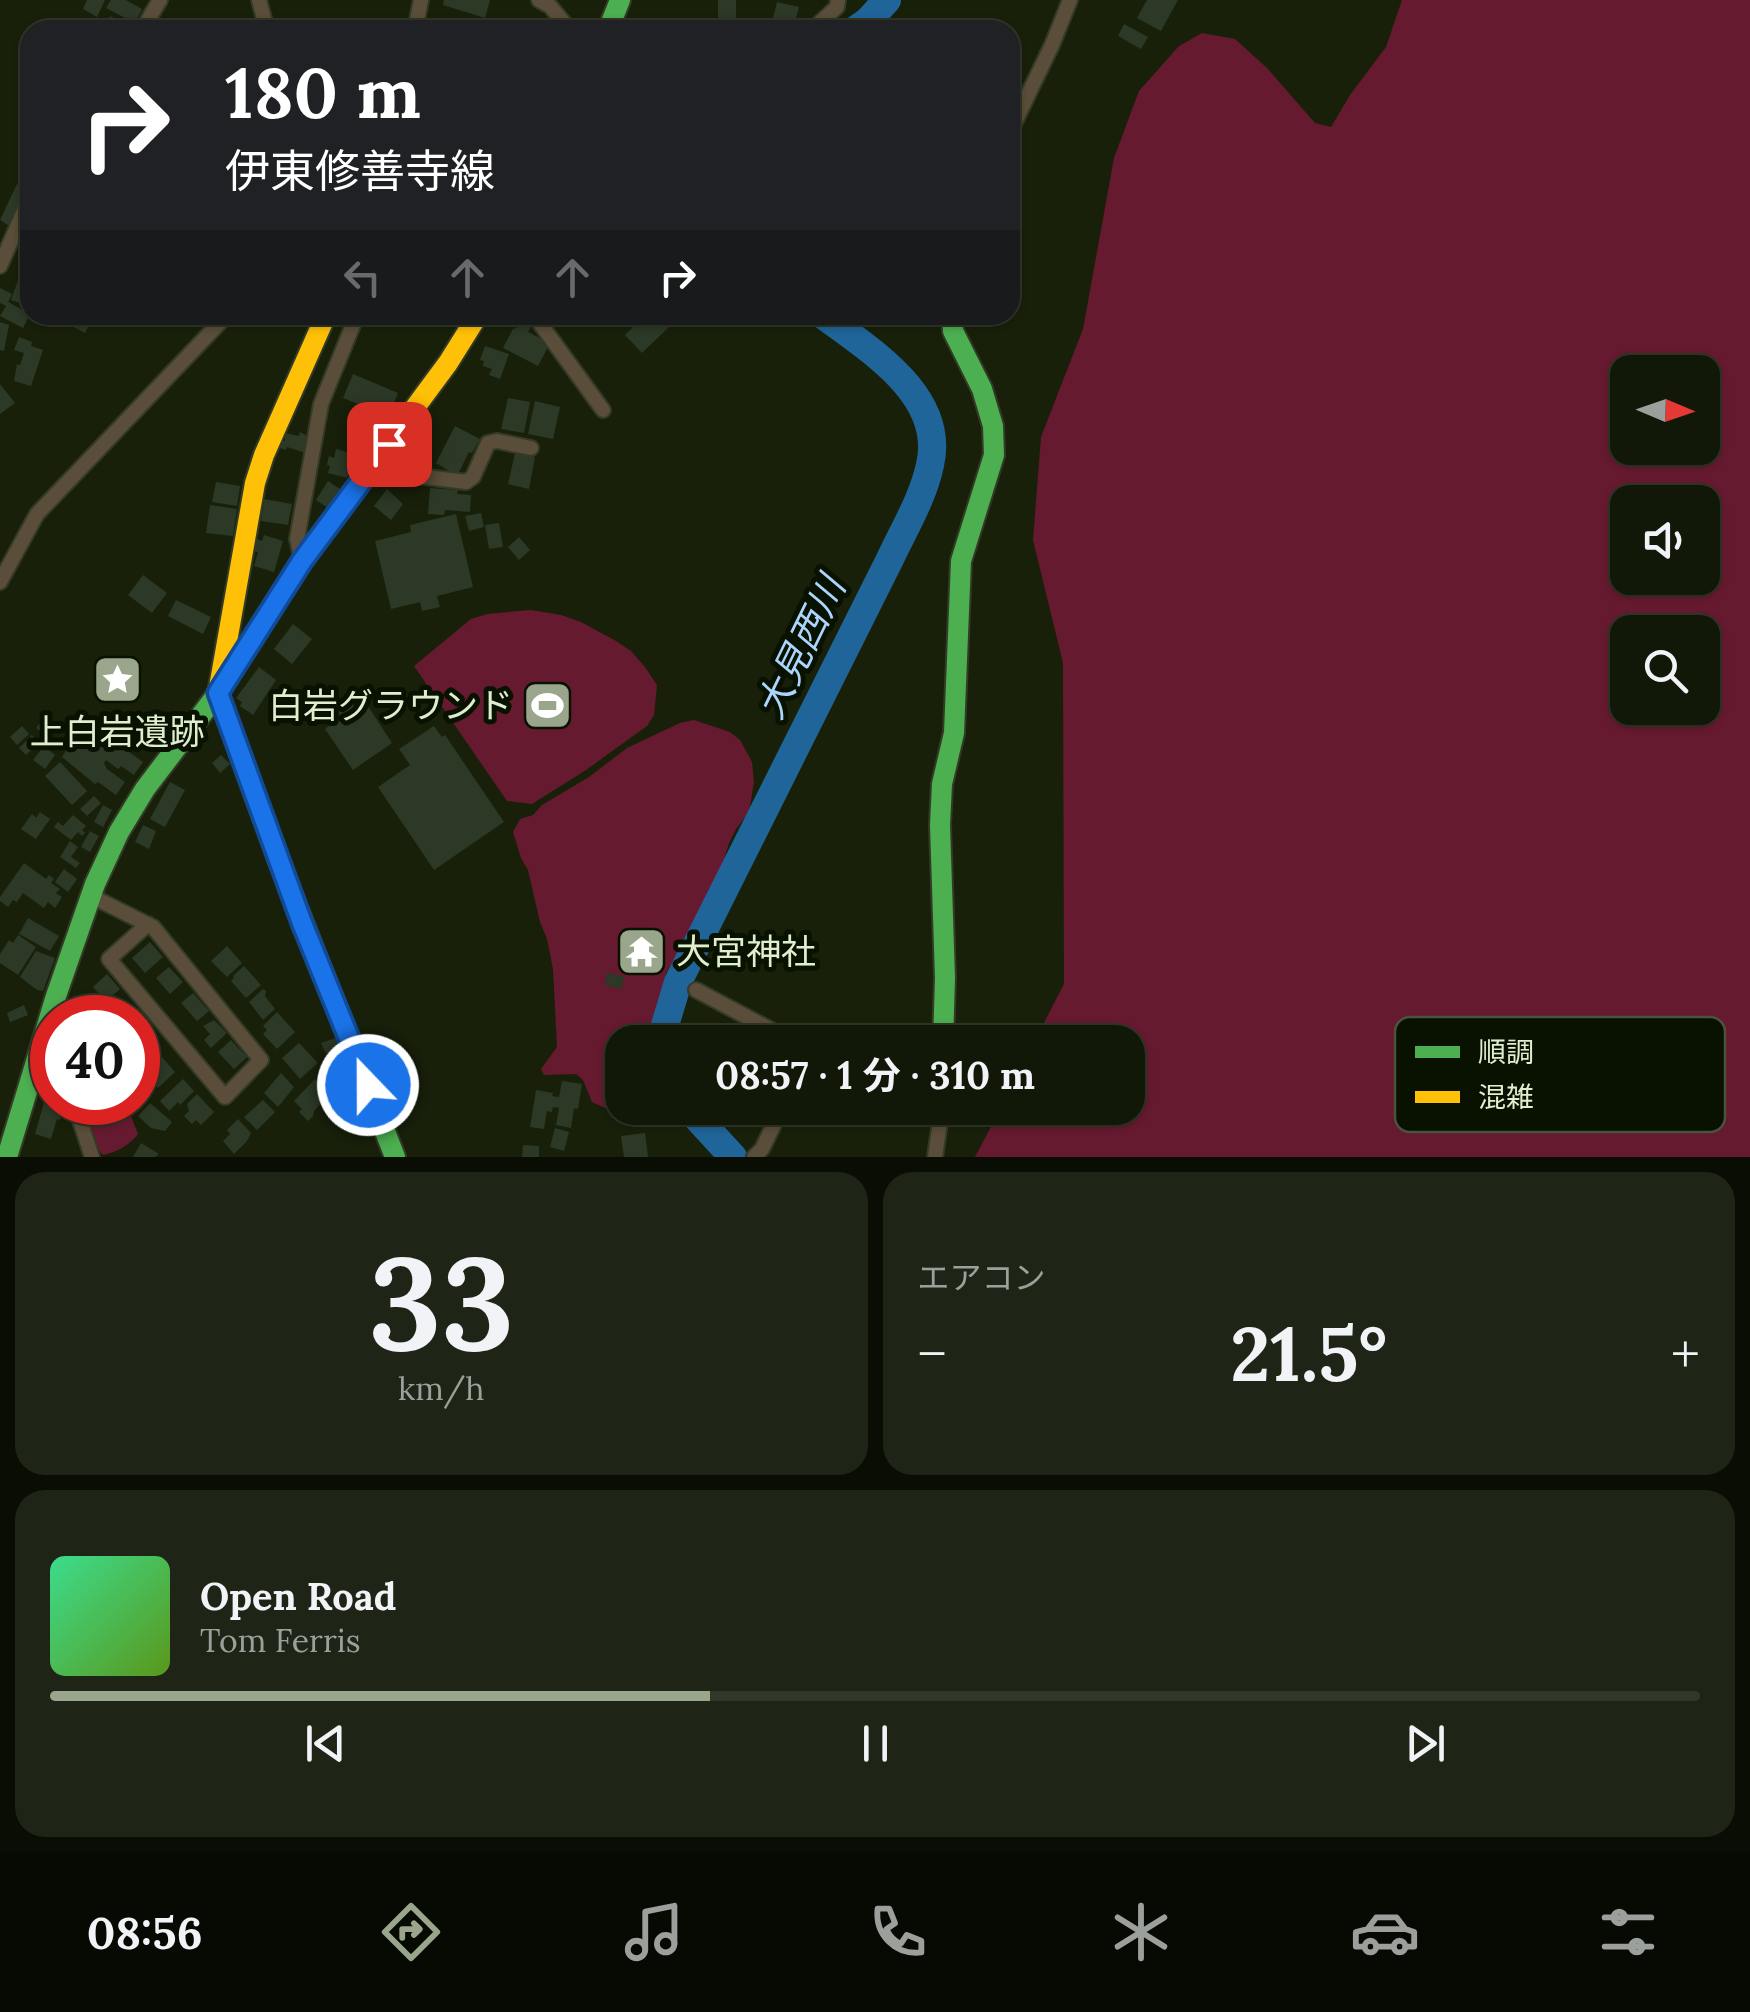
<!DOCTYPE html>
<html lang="ja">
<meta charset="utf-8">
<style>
:root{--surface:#121808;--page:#1f2516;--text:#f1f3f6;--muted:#9ca09c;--line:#313729;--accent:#9aa68b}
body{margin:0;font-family:Lora,"Noto Sans JP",serif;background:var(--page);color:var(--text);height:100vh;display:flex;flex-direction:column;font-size:38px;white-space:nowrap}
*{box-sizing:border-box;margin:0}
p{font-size:32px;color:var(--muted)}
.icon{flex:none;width:55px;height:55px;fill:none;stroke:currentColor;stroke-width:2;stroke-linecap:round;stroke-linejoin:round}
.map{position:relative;height:1157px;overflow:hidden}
.details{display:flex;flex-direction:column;gap:15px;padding:15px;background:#0a0d04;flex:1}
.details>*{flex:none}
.guide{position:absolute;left:20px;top:20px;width:1000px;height:305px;border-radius:30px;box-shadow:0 2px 8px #0004,0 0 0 2px var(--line);background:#202124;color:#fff;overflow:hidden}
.needle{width:65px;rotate:92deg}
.fabs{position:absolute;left:1610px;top:355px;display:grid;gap:20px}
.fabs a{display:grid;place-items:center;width:110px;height:110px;border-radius:20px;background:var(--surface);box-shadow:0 2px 8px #0004,0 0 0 2px var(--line);font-size:50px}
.speed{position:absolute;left:30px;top:995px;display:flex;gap:20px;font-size:50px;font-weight:700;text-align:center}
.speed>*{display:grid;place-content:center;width:130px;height:130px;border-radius:50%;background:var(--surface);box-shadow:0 2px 8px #0004,0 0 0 2px var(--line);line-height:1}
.speed .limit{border:15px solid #d22;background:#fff;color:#111}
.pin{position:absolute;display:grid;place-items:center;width:85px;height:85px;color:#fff;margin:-42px;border-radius:20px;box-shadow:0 5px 15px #0006}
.me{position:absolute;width:110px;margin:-55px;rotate:338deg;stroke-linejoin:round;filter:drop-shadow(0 0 8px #0008)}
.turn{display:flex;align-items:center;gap:35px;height:210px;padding:0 40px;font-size:45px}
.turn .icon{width:130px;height:130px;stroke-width:2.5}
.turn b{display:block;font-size:70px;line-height:85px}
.lanes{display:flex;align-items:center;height:95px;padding:0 40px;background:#0003;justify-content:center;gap:50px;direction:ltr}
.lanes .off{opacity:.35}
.big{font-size:75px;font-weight:700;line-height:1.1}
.details .card{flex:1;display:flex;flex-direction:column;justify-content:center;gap:15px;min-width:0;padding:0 35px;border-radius:30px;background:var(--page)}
.details .dial{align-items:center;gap:0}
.dial b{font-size:130px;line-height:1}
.song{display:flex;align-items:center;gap:30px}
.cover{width:120px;height:120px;border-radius:15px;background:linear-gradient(135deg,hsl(150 70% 55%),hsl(90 70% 35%))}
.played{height:10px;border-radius:5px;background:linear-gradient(90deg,var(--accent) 40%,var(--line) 40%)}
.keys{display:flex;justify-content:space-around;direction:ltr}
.heat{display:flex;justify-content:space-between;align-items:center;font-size:55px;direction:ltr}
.details .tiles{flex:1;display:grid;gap:15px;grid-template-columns:1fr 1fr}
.card:last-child{grid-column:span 2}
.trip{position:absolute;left:605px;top:1025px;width:540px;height:100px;border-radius:30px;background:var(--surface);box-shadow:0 2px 8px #0004,0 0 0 2px var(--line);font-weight:700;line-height:100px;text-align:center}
.menu{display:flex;height:160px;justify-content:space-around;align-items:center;background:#070a03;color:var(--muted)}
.menu .icon{width:70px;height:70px}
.menu .active{color:var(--accent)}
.menu b{font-size:45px;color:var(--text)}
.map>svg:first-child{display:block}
.green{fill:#661a2f;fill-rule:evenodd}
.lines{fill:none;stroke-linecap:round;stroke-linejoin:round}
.river{stroke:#1f6599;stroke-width:28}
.building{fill:#2c3926}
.street-casing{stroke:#333b27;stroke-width:18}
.fast-casing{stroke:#333b27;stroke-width:24}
.slow-casing{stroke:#333b27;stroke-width:24}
.street{stroke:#5a4d39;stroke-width:14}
.fast{stroke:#4caf50;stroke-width:20}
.slow{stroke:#ffc107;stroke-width:20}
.route-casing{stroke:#114b97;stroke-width:25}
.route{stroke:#1a73e8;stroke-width:18}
.labels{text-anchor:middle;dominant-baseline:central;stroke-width:10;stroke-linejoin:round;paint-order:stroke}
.poi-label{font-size:35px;fill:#e0eed0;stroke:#091100;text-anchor:end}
.water-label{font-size:38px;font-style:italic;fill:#abd5fd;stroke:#091100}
.key{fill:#091100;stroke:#4a533e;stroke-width:2.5}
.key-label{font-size:28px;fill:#e0eed0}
</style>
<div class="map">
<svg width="1750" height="1157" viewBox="0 0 1750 1157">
<rect width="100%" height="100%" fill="#18200a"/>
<path class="green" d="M1402 0H1750V1157H975L1001 1108H1128V1042H1034L1064 984 1063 663 1033 540 1041 437 1083 329 1114 158 1139 91 1179 46 1202 33 1235 39 1267 68 1315 123 1331 127 1350 95 1386 47ZM1628 372H1702V448H1628ZM1628 502H1702V578H1628ZM1628 632H1702V708H1628Z
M531 610 561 615 581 622 616 641 631 651 645 667 657 685 654 715 647 726 586 770 532 804 507 801 414 666 471 619 487 614Z
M694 720 730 732 740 740 752 762 754 782 749 812 736 829 729 843 719 876 708 890 698 926 685 942 666 973 650 1042H622L624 1108H605L592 1102 583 1080 576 1074 544 1075 541 1069 557 1047 553 969 547 939 540 922 528 870 521 858 513 832 520 819 533 815 542 805 589 777 627 748 680 723Z
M83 1103H119L120 1112 131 1116 138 1134C130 1145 117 1152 103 1155 92 1144 89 1118 83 1103Z"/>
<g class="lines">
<path class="river" d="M855 30 868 21 887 0
M660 1042 678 982 890 559C904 529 923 498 930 465 946 396 871 351 823 315
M688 1108 733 1157"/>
</g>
<path class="building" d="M87 0H105L97 17 83 9Z
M111 0H126L142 9 135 23 106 8Z
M444 0H490L485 18 443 5Z
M718 0H736V18H718Z
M1147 0H1178L1161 31 1137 18Z
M777 2 799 7 793 30H767L769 23H772Z
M110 16 132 27 130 30H103Z
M1124 24 1148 37 1141 49 1118 36Z
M17 184 26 188 9 226 0 220Z
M22 269 30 272V306L11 300Z
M0 288 12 294 8 302 30 314 23 328 0 316 6 306 0 303Z
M65 315H90L87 321 91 322 85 333 62 321Z
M651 315H658L669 327 642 353 625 335 640 320 643 323Z
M0 322 9 325 4 351 0 350Z
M526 324 531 326 528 332 550 343 538 366 503 348 513 329Z
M19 337 32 342 31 346 43 350 31 386 14 381 17 364 20 365 24 353 14 350Z
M485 346 509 354 500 379 489 375 492 369 483 366 484 361 480 360Z
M353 374 398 393 390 413 379 408 377 412 343 398Z
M0 384 15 403 0 414Z
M508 398 530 402 524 433 501 429Z
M535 401 560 407 553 439 528 434Z
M455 426 480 439 472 453 469 452 459 472H451L436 463Z
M300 432 309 437 306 453 287 447 286 450 280 448 282 441H285V433L299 436Z
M336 449 354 454 347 478 328 473 330 466 327 465 329 456 334 458Z
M515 453 535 457 529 489 508 484Z
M328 481 340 489 328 508 316 500Z
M216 482 240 486 237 506 212 502Z
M430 488 458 490 457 494 471 495 470 512 445 510 444 515 428 514Z
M387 489 403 504 391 520 374 506Z
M264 499 292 504 288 525 261 521Z
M210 505 237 509 233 536 206 533Z
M481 513 484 527 469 531 465 516Z
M456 514 473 587 437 596 440 607 422 611 420 602 391 609 375 541 411 532 410 525Z
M499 523 503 547 489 549 485 525Z
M264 535 283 541 274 572 254 566 258 552 253 551 257 539 262 541Z
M519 537 530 550 519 560 508 547Z
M143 575 167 593 152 613 128 595Z
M176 600 211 617 203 634 168 616Z
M293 624 312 639 292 664 274 649Z
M259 667 276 680 253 715 240 706 242 702 236 698Z
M348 697 354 707 364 700 392 743 353 770 325 729 333 723 326 712Z
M45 717 56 727 48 737 36 728Z
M92 725 143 762 134 775 121 766 118 769 106 760 104 763 107 769 125 782 116 795 98 782 95 784 62 757 69 746 75 750Z
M22 726 29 734 17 745 10 737Z
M434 726 442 737 445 735 504 822 434 870 378 787 410 765 399 749Z
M32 735 39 743 26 755 19 748Z
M44 746 55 755 45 769 33 760Z
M221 755 230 764 220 773 212 763Z
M60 762 87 791 72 805 45 776Z
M170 782 185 790 165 827 150 819Z
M94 796 101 803 87 816 80 809Z
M103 805 112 810 103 827 94 822Z
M40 812 50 819 36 839 21 829 32 814 36 818Z
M73 815 86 826 82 830 85 833 82 836 78 832 71 840 54 827 58 822 63 826Z
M143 825 156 831 149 849 135 842Z
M90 831 99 836 90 852 81 847Z
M70 841 78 847 71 857 80 863 76 868 60 857Z
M24 863 46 879 49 875 54 879 51 883 60 889 56 893 62 897 55 908 48 902 44 908 23 893 17 902 13 900 8 907 0 901V897Z
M64 869 77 879 68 892 55 882Z
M28 918 59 936 50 951 19 934Z
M18 935 36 947 18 975 0 963V954L9 940 13 943Z
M150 942 163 957 145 973 132 958Z
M628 942 650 944 649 959 627 958Z
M227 946 242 963 227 977 211 961Z
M36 951 55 958 43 991 37 990 20 977Z
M244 966 261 985 246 998 231 981 234 978 233 976Z
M169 967 183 982 170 994 156 978Z
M607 973 624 976 622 989 605 985Z
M107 974 120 989 112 996 116 1000 109 1005 93 987Z
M263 989 266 991 265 996 275 1009 263 1020 249 1002Z
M193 993 209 1011 197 1021 181 1003Z
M24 1005 28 1015 10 1022 7 1013Z
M277 1012 295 1032 277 1049 263 1034 267 1030 263 1026Z
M214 1020 227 1033 211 1048 204 1040 210 1034 203 1026Z
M341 1036 345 1046 326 1054 321 1043Z
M231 1040 247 1057 234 1069 218 1052Z
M299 1043 318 1063 300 1079 282 1058Z
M162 1057 175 1072 158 1088 156 1086 153 1089 145 1081 149 1077 145 1073Z
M281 1073 294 1087 278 1107 264 1093Z
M183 1079 194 1091 180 1105 178 1102 169 1111 160 1101Z
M315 1079 330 1094 314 1111 313 1116 308 1121 299 1112 302 1109 294 1101Z
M562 1081 582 1084 578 1109 574 1108 571 1128 556 1125 559 1108 553 1107 552 1112 547 1111 544 1129 530 1127 536 1090 553 1093 552 1096 559 1097Z
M49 1085 52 1086V1102H61L58 1113 61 1114 60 1120 57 1119 51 1139 35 1134Z
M197 1094 214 1112 201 1125 196 1120 192 1124 184 1116 189 1111 187 1104Z
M263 1100 275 1112 257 1130 244 1117Z
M150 1103 172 1122 165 1131 151 1128 138 1116Z
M238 1119 251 1133 247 1141 234 1154 223 1141 230 1134 227 1130Z
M555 1128 569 1132 564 1151 550 1147Z
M645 1133 648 1157H624L621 1136Z
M141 1143 159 1154 155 1157H133Z
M523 1145 539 1146V1157H522Z"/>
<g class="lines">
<defs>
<path id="street" d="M259 0 267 30
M539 0 550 6 570 30
M142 30 160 0
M415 30 421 0
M812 30 837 7 838 0
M1010 132 1052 45 1070 0
M0 266 30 197
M534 315 603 410
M369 470 466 482 473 477 488 443 497 441 531 448
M302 561 297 539 321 404 357 315
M0 582 37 514 227 315
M91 896 153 927 261 1060 225 1097 109 959 148 924
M696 990 794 1042
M74 1102 92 1157
M923 1108 942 1117
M754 1157 762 1149 782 1108
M935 1157 942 1108"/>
<path id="fast" d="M608 30 620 0
M277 856 395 1157
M943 1042 945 978 940 825 942 784 954 733 961 561 994 455 993 426 982 389 953 331 952 315
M7 1157 56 996 95 884 119 832 145 789 218 693 302 561 385 448"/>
<path id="slow" d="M385 448 448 363 478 315
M277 856 218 693 255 483 264 455 326 315"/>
</defs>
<use href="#street" class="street-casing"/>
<use href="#fast" class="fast-casing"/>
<use href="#slow" class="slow-casing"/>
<use href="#street" class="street"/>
<use href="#fast" class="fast"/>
<use href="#slow" class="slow"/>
</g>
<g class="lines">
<defs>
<path id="route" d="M368 1085 302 923 218 693 302 561 389 444"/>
</defs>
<use href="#route" class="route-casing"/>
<use href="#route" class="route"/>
</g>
<defs>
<symbol id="sight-square" viewBox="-11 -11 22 22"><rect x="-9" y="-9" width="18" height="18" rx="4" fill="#9aa68b" stroke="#091100"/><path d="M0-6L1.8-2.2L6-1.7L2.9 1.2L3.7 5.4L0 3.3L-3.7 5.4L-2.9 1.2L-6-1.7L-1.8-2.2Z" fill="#fff"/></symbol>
<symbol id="stadium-square" viewBox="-11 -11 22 22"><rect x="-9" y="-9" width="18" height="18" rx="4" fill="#9aa68b" stroke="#091100"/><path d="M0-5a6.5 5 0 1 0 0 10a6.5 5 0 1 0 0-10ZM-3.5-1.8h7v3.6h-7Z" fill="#fff"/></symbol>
<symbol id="temple-square" viewBox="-11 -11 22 22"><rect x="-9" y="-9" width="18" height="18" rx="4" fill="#9aa68b" stroke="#091100"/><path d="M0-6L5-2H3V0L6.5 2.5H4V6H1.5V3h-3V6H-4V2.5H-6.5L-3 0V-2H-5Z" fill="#fff"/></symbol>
</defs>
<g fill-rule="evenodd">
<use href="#sight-square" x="90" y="652" width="55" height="55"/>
<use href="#stadium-square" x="520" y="678" width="55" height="55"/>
<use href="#temple-square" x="614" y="924" width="55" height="55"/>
</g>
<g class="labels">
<g class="poi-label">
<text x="513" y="705">白岩グラウンド</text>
<text x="117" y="731" text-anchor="middle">上白岩遺跡</text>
<text x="676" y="951" text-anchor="start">大宮神社</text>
</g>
<g class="water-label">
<text transform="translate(800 647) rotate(-64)">大見西川</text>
</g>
</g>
<rect x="1395" y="1017" width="330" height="115" rx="15" class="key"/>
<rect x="1415" y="1046" width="45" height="12" fill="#4caf50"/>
<rect x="1415" y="1091" width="45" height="12" fill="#ffc107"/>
<g class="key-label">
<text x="1478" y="1062">順調</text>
<text x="1478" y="1107">混雑</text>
</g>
</svg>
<div class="fabs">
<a><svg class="needle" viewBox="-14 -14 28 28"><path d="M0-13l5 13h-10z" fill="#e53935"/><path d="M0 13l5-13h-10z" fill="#9ca09c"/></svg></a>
<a><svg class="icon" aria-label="sound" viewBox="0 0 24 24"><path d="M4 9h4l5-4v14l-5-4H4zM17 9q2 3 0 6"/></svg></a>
<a><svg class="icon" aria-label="search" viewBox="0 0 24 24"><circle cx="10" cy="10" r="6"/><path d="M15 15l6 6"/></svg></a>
</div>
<div class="speed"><div class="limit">40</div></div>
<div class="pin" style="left:389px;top:444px;background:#d93025"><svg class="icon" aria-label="arrive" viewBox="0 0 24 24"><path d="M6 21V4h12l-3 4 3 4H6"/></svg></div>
<svg class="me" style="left:368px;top:1085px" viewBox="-20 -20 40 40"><circle r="17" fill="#1a73e8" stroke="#fff" stroke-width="3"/><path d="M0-11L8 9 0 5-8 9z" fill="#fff"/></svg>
<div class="trip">08:57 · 1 分 · 310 m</div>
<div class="guide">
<div class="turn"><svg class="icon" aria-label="right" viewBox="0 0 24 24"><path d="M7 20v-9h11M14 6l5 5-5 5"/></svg><div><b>180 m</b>伊東修善寺線</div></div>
<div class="lanes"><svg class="icon off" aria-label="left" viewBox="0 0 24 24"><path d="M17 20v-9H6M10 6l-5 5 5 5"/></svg><svg class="icon off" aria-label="ahead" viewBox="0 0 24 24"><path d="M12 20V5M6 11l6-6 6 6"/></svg><svg class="icon off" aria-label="ahead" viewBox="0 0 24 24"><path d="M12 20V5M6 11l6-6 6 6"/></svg><svg class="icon" aria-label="right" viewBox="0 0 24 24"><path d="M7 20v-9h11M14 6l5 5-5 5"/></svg></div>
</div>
</div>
<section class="details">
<div class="tiles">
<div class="card dial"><b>33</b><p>km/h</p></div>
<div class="card"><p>エアコン</p>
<div class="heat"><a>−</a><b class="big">21.5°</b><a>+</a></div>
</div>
<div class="card">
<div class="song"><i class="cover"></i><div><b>Open Road</b><p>Tom Ferris</p></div></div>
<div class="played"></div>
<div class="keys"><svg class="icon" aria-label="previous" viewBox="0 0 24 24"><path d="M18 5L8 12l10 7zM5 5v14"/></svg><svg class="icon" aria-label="pause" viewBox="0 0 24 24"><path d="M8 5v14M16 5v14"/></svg><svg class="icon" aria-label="next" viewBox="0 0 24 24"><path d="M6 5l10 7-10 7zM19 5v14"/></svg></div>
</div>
</div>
</section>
<nav class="menu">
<b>08:56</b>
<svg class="icon active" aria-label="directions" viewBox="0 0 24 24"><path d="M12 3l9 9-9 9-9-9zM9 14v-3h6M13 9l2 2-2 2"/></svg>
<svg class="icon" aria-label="music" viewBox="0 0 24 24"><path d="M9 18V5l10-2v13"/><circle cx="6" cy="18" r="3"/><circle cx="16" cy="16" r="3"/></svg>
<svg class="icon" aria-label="phone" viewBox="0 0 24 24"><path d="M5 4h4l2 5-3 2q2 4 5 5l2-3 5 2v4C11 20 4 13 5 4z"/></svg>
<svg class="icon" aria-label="climate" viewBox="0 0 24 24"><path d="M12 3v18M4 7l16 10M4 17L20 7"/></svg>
<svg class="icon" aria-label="car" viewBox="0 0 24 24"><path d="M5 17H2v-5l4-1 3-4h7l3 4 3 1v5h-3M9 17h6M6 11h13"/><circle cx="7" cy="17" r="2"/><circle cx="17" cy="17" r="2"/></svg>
<svg class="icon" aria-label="filters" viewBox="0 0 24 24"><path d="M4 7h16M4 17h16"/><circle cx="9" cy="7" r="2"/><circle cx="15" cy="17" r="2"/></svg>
</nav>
